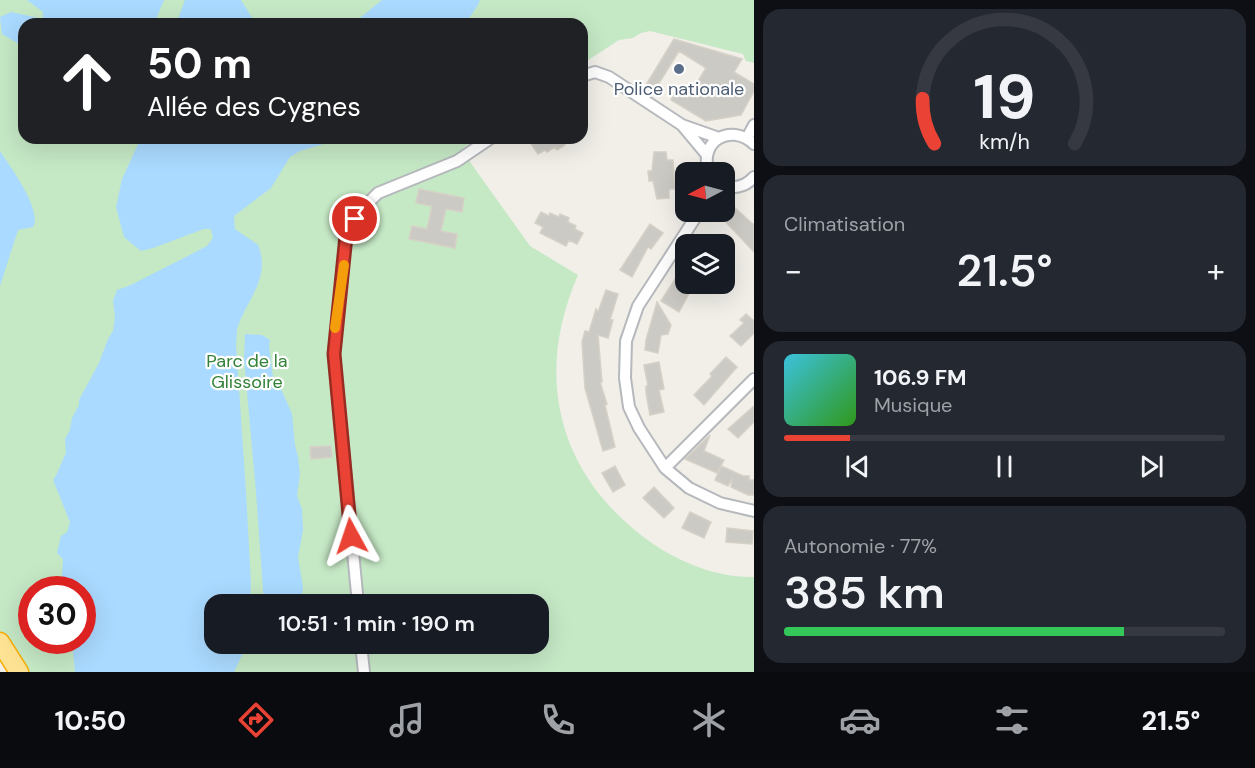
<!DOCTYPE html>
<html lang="fr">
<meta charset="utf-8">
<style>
:root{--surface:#171b24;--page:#242831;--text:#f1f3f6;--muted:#9ea1a6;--line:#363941;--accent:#ea4335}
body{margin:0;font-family:"DM Sans",sans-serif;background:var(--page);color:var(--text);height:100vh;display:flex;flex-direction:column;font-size:22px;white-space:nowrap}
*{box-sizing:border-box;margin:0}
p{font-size:20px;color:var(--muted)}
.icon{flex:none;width:33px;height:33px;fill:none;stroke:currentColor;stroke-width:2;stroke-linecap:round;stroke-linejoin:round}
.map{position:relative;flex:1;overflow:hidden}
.side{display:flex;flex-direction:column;gap:9px;padding:9px;background:#0d0f14;width:501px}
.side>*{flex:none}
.top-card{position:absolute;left:18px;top:18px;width:570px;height:126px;border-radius:18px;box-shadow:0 6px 24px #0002;background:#202124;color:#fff;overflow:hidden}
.needle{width:39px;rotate:264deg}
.buttons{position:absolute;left:675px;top:162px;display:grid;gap:12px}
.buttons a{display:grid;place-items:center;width:60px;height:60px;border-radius:12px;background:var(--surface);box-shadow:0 6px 24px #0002;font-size:30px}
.speed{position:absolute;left:18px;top:576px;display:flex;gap:12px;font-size:30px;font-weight:700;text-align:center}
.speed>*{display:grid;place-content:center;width:78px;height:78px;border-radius:50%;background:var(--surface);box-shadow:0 6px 24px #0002;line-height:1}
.speed .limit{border:9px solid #d22;background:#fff;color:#111}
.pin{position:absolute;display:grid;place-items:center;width:51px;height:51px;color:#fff;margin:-26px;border:3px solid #fff;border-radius:50%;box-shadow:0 2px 6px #0007}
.me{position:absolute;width:66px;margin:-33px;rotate:355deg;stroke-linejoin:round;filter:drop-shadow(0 0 4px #0008)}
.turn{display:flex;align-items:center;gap:21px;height:126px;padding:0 30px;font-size:27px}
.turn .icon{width:78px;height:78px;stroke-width:2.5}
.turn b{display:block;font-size:42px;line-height:51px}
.big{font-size:45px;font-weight:600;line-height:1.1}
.side .card{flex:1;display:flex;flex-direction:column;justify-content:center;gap:9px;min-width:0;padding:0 21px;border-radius:18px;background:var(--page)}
.side .dial{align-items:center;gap:0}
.dial svg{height:156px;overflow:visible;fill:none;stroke:var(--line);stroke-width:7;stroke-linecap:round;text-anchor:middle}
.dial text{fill:var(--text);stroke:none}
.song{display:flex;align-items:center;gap:18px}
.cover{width:72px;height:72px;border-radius:9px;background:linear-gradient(135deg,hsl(190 70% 55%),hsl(110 70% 35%))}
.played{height:6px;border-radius:3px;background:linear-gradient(90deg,var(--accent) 15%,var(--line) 15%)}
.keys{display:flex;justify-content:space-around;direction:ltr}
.heat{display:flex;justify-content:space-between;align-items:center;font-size:33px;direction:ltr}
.charge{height:9px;border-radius:4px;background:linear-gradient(90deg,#34c759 77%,var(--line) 0)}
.trip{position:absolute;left:204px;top:594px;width:345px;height:60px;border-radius:18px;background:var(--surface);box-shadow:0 6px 24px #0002;font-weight:600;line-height:60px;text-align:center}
.tabs{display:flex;height:96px;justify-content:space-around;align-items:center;background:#090b0e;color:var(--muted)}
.tabs .icon{width:42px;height:42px}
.tabs .active{color:var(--accent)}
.tabs b{font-size:27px;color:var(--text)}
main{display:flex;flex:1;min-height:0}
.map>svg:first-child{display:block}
.green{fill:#c5e8c5;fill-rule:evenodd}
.water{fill:#aadaff}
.building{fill:#cccac5;stroke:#d6d1c6;stroke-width:1.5}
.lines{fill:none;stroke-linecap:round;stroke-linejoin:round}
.minor-casing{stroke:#b5b8bc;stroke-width:14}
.motorway-casing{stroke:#f9ab00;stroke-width:21}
.minor{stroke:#fff;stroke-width:10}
.motorway{stroke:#fde293;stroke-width:18}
.route-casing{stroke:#982c22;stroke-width:15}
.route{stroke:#ea4335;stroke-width:10}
.slow{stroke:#f59e0b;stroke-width:10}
.service-dot{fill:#5c6f8a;stroke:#fff;stroke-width:2}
.labels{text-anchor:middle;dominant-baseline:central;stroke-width:4.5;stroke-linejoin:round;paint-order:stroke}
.service-label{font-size:18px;fill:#4e5e75;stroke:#fff}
.park-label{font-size:18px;fill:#348238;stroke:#fff}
</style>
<main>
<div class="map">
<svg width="754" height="672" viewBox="0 0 754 672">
<rect width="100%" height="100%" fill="#f1efe8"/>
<path class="green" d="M0 0H754V63L746 61 743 54 650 31 641 33 633 38 619 40 582 64V24H24V138H477L463 148 470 162 530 246 578 275C535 373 556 469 641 535 671 559 714 578 754 577V672H29L23 660 0 631ZM32 590H82V640H32ZM214 604H538V644H214Z"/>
<path class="water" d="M27 0H164L154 24H24V47L2 34 0 17 11 12 43 19V12Z
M185 0H241L256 24H176Z
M382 0H480L478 5 465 24H345L361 17Z
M141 138H344L300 151 290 157 271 188 234 216 235 229 258 245C271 277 248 298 238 326 236 331 237 339 236 345L246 492 251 583 250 604H214V644H247L234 672H75L72 641 82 640V590L61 589 63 559 57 553 61 536 67 532 70 522 53 480C59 472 61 462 66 453L65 439 70 430 72 418 79 405V400L99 363 108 339 113 331 115 317 113 301 117 290 131 285 207 246 213 238 211 229H204L153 248 141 251 124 237 116 207 122 179Z
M0 151C10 166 43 211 33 227L18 230 0 286Z
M245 334 262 335 270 340 269 346 273 377 282 391 292 414 295 445 298 457 300 473 297 496 302 509 303 530 298 557 303 587 301 604H264L256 492 244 359Z"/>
<path class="building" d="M674 39 742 59 734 72 754 84V91L741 115 706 121 671 100 675 91 688 98 706 68 679 51 651 96V88L646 85Z
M539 138H568L563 141 565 145 557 150 555 147 547 152 545 150 538 154 531 144Z
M654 152H666L667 160H673L675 189H669V198L657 199 653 181H649L648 171H652Z
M419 189 464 198 462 212 446 209 441 231 457 234 455 248 409 239 412 226 427 229 432 206 416 203Z
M734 207 754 225V252L723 219Z
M541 212 549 216 550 213 559 217 560 214 569 218 568 222 576 226 575 229 583 233 577 244 569 240 566 246 540 233 543 227 535 223Z
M650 224 663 233 651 249 648 247 632 277 620 270Z
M686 262V287L691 290 679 312 661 301Z
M606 290 618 294 610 320H613L608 338 598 335 602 382H600L607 404 605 405 615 447 603 451 585 388 582 342 585 331 589 332 596 309 598 312Z
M657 302 671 325 668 334 661 335 658 353 645 350 646 340Z
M746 314 754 321V333L741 346 730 336 744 323 740 320Z
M726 357 737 367 704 405 694 395 712 376 710 374Z
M659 362 664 389 659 390 664 412 650 415 646 393V386H648L644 365Z
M754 406V422L738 438 728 429Z
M710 435 704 451 724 460 717 473 685 459Z
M331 446 332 457 311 459 310 447Z
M615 466 625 485 613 492 602 473Z
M721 466 743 476H749V480H754V495H748L731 487 732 478 728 486 715 480Z
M654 487 674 508 664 518 643 498Z
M690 512 711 522 704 538 682 528Z
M727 528 753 531 752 544 726 542Z"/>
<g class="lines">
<defs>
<path id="minor" d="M582 76 595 72 609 77 682 125
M747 138 754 125
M707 155 682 125 719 138
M709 172C698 142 730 122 754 144
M724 186C736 189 746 186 754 177
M699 212 638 306 626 341 625 378 629 407 639 428 665 468 689 488 720 503 754 511
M665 468 754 379
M358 604 334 354 346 236 348 229 362 209 378 193 457 161 491 138
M361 644 364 672"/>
<path id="motorway" d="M0 642 19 672"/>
</defs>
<use href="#minor" class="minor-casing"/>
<use href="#motorway" class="motorway-casing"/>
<use href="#minor" class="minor"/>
<use href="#motorway" class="motorway"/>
</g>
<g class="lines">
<defs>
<path id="route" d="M351 536 334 354 346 236 348 229 355 219"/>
</defs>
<use href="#route" class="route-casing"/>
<use href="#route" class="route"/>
<path class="slow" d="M335 328 344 265"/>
</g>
<circle class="service-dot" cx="679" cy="69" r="6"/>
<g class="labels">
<g class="service-label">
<text x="679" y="89">Police nationale</text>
</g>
<g class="park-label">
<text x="247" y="361">Parc de la<tspan x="247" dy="21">Glissoire</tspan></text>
</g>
</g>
</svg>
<div class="buttons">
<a><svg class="needle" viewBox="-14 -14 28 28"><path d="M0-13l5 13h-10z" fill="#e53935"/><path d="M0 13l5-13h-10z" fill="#9ea1a6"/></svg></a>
<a><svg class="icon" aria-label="layers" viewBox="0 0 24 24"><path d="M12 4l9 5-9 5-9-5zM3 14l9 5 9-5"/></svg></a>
</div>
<div class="speed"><div class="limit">30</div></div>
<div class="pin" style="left:355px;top:219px;background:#d93025"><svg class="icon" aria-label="arrive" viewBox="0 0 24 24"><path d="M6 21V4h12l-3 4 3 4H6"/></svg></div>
<svg class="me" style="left:351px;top:536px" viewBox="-20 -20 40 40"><path d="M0-17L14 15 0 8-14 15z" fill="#ea4335" stroke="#fff" stroke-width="4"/></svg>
<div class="trip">10:51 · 1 min · 190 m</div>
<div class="top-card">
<div class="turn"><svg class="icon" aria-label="ahead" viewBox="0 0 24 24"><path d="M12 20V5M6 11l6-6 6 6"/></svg><div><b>50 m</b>Allée des Cygnes</div></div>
</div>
</div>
<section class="side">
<div class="card dial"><svg viewBox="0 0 100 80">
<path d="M14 69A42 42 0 1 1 86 69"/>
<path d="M14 69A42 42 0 0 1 8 46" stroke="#ea4335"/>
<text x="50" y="56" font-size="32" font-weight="700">19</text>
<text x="50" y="72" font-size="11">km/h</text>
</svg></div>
<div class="card"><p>Climatisation</p>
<div class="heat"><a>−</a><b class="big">21.5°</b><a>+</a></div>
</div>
<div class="card">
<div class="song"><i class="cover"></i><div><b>106.9 FM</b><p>Musique</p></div></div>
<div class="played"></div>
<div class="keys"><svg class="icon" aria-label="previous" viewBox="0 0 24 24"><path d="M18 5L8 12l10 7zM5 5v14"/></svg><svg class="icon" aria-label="pause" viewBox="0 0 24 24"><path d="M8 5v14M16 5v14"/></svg><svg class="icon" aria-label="next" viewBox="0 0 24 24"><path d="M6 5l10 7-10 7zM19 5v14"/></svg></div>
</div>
<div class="card"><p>Autonomie · 77%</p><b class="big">385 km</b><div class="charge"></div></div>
</section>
</main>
<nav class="tabs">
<b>10:50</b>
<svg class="icon active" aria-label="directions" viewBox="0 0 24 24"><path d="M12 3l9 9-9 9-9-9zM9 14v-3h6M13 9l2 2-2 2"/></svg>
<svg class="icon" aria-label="music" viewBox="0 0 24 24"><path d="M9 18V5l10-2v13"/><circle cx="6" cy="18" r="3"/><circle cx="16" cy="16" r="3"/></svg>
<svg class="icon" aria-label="phone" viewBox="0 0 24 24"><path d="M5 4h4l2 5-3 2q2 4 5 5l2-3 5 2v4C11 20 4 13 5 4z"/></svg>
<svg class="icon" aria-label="climate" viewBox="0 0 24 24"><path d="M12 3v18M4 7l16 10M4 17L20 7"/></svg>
<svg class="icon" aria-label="car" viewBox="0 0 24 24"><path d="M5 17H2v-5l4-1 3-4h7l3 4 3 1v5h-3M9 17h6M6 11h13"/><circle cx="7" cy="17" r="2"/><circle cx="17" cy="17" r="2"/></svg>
<svg class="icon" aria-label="filters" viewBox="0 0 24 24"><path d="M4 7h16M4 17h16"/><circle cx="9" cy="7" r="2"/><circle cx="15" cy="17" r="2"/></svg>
<b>21.5°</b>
</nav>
